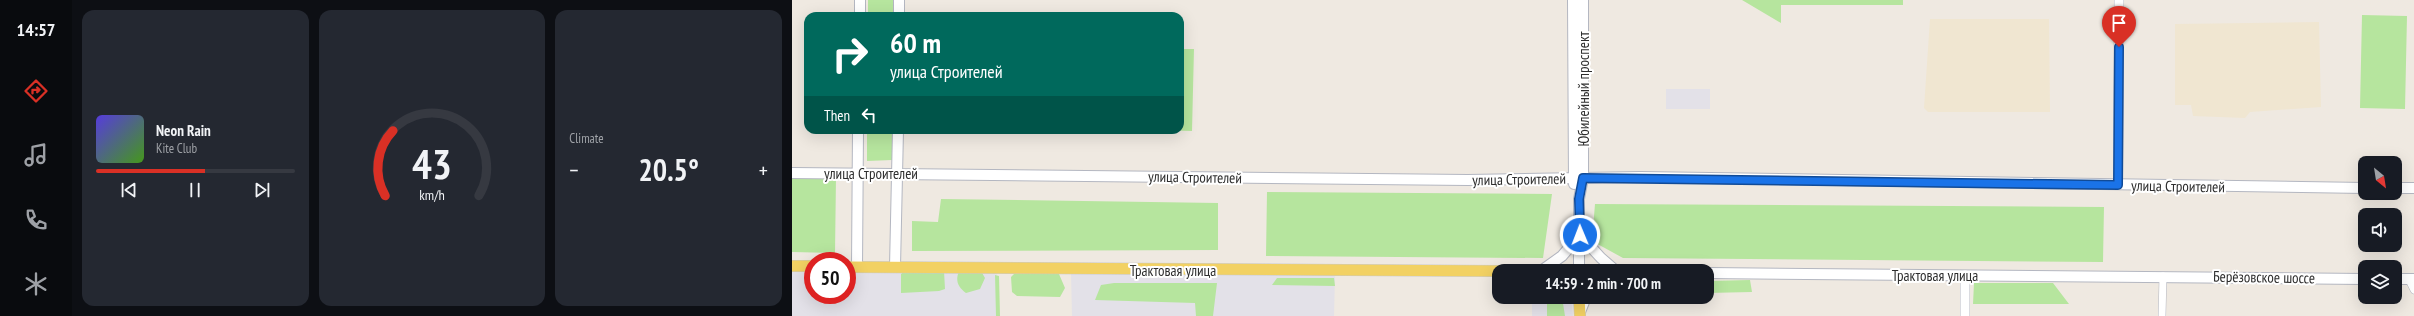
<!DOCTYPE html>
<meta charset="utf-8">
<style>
:root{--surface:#171b24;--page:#242831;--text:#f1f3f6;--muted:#9ea1a6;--line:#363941;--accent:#d93025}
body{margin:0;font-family:"PT Sans Narrow",sans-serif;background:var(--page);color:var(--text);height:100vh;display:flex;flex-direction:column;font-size:15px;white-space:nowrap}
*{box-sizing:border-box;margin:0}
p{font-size:13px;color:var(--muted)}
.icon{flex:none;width:22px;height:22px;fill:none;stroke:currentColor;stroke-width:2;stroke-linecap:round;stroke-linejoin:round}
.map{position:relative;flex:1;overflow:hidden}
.drawer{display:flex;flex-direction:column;gap:10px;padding:10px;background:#0d0f14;width:720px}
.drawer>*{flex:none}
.guide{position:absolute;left:12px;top:12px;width:380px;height:122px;border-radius:12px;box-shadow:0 4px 16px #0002;background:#00695c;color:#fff;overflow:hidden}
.needle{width:26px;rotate:150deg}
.tools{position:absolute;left:1566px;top:156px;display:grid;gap:8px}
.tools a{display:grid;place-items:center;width:44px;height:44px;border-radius:8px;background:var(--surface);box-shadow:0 4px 16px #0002;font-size:20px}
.speed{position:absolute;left:12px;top:252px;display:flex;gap:8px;font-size:20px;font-weight:700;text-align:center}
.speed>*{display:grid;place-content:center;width:52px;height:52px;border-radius:50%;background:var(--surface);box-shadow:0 4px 16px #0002;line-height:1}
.speed .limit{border:6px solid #d22;background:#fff;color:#111}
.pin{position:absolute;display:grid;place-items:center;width:34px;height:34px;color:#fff;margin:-41px -17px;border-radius:50% 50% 50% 0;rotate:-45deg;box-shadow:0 0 4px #0007}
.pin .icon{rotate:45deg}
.me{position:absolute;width:44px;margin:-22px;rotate:359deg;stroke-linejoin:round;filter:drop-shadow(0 0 3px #0008)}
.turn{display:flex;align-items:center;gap:14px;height:84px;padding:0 20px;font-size:18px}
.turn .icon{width:52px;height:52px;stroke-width:2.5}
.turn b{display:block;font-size:28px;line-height:34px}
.then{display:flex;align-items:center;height:38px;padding:0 20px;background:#0003;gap:8px;font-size:15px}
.big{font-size:30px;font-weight:600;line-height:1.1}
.drawer .card{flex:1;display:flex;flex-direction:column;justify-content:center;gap:6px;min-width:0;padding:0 14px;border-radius:12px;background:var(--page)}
.drawer .dial{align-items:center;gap:0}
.dial svg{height:104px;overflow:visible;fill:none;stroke:var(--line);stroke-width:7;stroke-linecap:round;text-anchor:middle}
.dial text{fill:var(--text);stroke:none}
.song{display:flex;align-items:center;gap:12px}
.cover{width:48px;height:48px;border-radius:6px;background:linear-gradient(135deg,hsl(250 70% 55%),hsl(100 70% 35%))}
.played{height:4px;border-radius:2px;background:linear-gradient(90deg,var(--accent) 55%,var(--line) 55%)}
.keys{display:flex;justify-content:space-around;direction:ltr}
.heat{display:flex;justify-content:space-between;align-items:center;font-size:22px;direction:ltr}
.drawer .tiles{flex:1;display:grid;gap:10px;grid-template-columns:repeat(3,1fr)}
.trip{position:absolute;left:700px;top:264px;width:222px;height:40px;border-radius:12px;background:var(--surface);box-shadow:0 4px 16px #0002;font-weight:600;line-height:40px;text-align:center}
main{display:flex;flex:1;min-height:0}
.dock{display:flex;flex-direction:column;width:72px;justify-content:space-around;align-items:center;background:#090b0e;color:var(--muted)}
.dock .icon{width:28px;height:28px}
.dock .on{color:var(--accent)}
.dock b{font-size:18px;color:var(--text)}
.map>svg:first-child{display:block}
.industrial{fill:#e3e1e8}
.education{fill:#f0e6d1}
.green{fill:#b6e59e}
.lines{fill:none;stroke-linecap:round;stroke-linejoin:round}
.minor-casing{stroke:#b4b7c1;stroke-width:8}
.tertiary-casing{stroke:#b4b7c1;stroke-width:10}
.secondary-casing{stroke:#b4b7c1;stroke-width:12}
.primary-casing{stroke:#c9c9c9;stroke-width:12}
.minor{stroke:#fff;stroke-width:7}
.tertiary{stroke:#fff;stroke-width:9}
.secondary{stroke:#fff;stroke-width:10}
.primary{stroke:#f2d163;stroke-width:11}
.route-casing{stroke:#114b97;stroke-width:10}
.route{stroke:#1a73e8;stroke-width:7}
.labels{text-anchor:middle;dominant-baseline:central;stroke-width:4;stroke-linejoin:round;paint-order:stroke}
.street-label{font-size:15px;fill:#2e2e2e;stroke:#fff}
</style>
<main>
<nav class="dock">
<b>14:57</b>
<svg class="icon on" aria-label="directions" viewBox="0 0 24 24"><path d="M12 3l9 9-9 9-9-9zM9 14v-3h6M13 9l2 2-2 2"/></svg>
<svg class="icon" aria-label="music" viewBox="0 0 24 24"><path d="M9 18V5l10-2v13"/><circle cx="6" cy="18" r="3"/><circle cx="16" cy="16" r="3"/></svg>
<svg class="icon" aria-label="phone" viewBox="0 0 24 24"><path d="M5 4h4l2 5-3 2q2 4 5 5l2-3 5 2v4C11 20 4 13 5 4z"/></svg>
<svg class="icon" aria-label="climate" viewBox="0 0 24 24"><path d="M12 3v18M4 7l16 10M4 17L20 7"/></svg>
</nav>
<section class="drawer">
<div class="tiles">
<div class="card">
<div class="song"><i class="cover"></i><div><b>Neon Rain</b><p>Kite Club</p></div></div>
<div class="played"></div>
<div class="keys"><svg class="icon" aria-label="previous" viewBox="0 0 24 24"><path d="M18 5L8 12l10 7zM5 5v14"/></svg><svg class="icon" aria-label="pause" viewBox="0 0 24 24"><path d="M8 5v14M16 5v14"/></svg><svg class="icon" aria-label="next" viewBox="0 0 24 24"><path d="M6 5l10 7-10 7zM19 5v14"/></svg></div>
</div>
<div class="card dial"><svg viewBox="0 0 100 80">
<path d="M14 69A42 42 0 1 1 86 69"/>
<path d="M14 69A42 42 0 0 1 20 19" stroke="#d93025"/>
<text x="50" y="56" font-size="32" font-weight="700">43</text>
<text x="50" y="72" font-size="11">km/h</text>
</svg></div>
<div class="card"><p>Climate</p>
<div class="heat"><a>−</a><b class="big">20.5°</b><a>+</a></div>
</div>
</div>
</section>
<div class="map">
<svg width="1622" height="316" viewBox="0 0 1622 316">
<rect width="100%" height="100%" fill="#efe9e1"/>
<path class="industrial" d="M874 89H918V109H874Z
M0 271 21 272V295H55V272H205V316H0Z
M279 273 543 276 542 316H280Z
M740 297H779L781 316H740Z"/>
<path class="education" d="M1138 19H1257L1258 112H1136L1132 108Z
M1527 22 1529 107 1458 112 1453 118 1401 116 1399 105H1383V24Z"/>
<path class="green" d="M76 0H102V16H76Z
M950 0H1111V5H989V23Z
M1570 15 1615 16 1613 109 1568 108Z
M388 49H402L400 131 361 130H388Z
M75 130H100V160L75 161Z
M0 177H44L43 253 0 252Z
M475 192 760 194 751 258 474 256Z
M149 199 426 203V250L120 251V221L146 222Z
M803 204 1312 207 1311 262 831 258 800 241Z
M113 271H152L153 289 147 291 109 293V274Z
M167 271H189L193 278 188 289 174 293C166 287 163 281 167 271Z
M223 273 267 274 273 288 268 297 225 296 220 292 219 277Z
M203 275 207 276 208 316H204Z
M485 278H542L543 286 480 285Z
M958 280 960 292 915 293V281Z
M322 283H425L421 316H404L403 303 303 300 309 285Z
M1182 283H1261L1277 304H1181Z
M755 297H770L773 316H755Z"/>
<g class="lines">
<defs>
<path id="minor" d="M1617 280 1622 290
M1370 316 1371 276"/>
<path id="tertiary" d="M1326 185 1327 0
M1173 275V316"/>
<path id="secondary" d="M781 0 782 184
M68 16V0
M107 16V0
M0 173 676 180 848 177 1573 188
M1603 188H1622
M788 235 809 258 824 271
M65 267 66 130
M103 267 106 130
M749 271 770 256 788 235
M787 271V199L791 178V0
M915 273 1573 279
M1603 279H1622
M788 312 794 297"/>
<path id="primary" d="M0 266H21
M55 267 707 271
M787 297 788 316"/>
</defs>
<use href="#minor" class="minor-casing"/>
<use href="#tertiary" class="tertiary-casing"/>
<use href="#secondary" class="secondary-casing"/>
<use href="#primary" class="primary-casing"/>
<use href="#minor" class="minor"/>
<use href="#tertiary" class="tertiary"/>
<use href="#secondary" class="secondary"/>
<use href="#primary" class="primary"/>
</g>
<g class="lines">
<defs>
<path id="route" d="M788 235 787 199 791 178 1326 185 1327 47"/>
</defs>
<use href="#route" class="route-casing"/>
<use href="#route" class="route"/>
</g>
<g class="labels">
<g class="street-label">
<text transform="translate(791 89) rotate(-90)">Юбилейный проспект</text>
<text x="79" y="173">улица Строителей</text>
<text transform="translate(403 177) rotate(1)">улица Строителей</text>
<text transform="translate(727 179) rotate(-1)">улица Строителей</text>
<text transform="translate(1386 186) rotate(1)">улица Строителей</text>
<text x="381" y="270">Трактовая улица</text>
<text x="1143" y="275">Трактовая улица</text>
<text transform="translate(1472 277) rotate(1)">Берёзовское шоссе</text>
</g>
</g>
</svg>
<div class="tools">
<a><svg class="needle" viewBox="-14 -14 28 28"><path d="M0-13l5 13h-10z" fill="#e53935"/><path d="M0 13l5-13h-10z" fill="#9ea1a6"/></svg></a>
<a><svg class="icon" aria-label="sound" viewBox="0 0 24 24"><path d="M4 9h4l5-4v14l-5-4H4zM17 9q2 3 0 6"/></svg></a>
<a><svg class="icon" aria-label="layers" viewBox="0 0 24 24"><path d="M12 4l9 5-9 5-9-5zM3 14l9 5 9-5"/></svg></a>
</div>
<div class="speed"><div class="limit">50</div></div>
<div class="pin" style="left:1327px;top:47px;background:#d93025"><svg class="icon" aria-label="arrive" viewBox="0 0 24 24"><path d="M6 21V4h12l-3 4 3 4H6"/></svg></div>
<svg class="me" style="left:788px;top:235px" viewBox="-20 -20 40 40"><circle r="17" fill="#1a73e8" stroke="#fff" stroke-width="3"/><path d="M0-11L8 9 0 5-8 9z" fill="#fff"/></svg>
<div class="trip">14:59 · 2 min · 700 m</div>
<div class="guide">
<div class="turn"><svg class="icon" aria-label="right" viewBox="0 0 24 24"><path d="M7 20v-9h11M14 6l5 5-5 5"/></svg><div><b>60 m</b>улица Строителей</div></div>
<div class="then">Then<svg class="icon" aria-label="left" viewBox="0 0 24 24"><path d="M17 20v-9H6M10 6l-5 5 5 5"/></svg></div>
</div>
</div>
</main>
